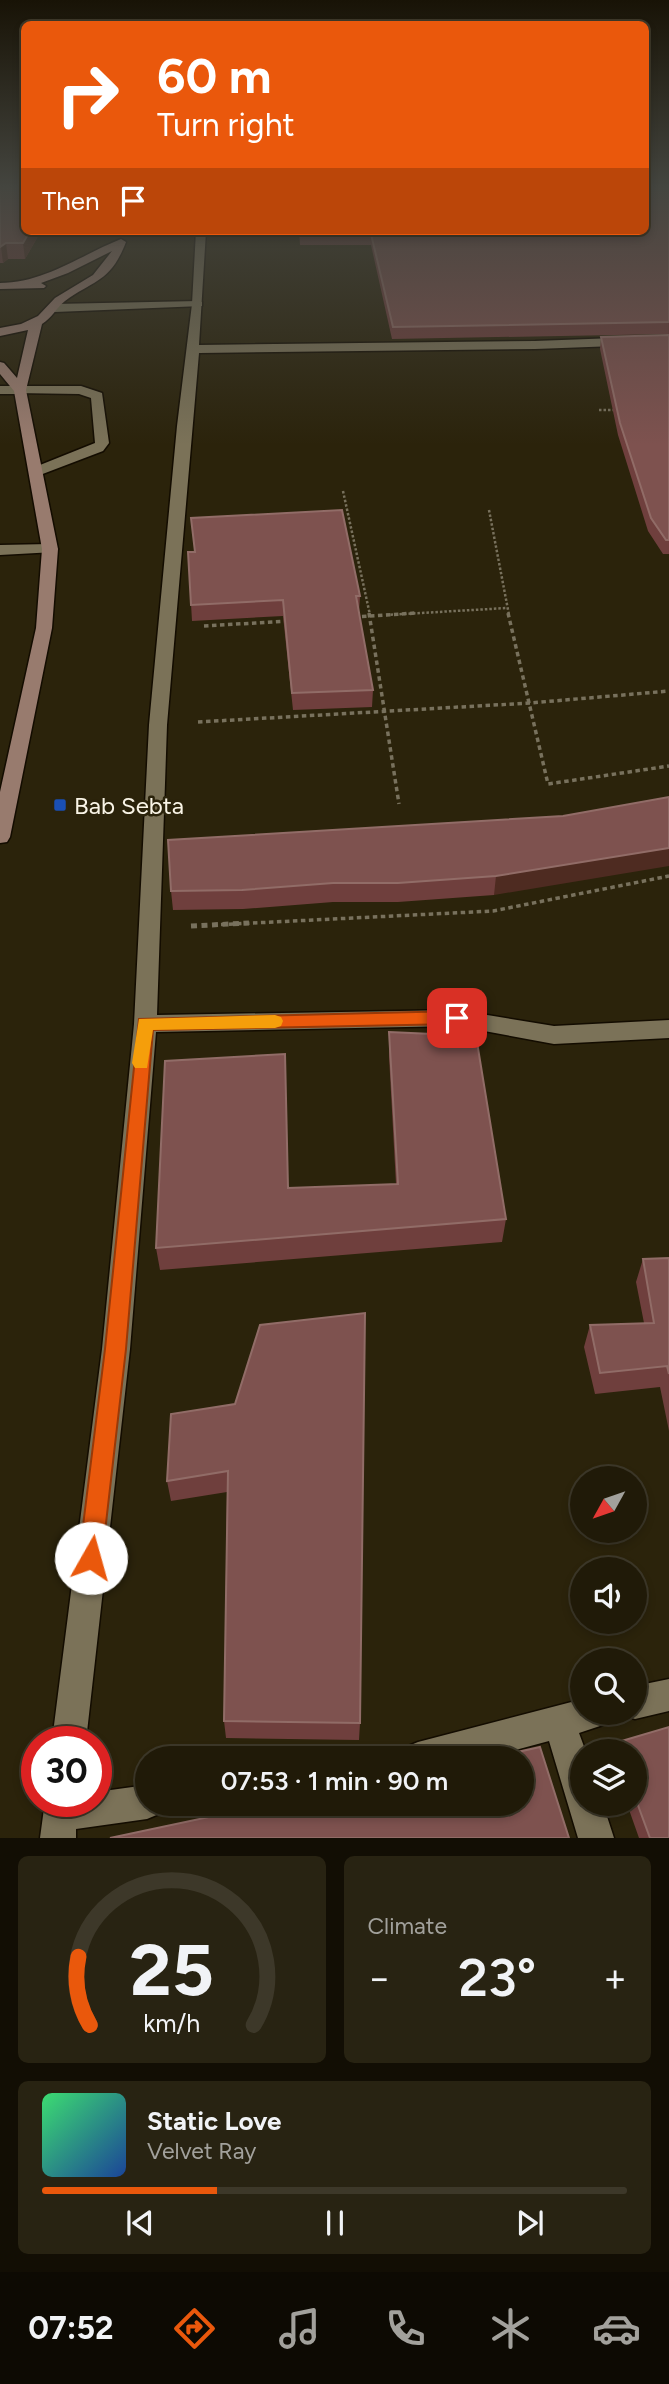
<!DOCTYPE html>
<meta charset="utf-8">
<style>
:root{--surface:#201a08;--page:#282312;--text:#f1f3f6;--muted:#a2a19c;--line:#3d3829;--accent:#ea580c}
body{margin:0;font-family:Figtree,sans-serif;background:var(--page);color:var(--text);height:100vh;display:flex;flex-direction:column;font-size:26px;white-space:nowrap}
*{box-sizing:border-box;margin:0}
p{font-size:23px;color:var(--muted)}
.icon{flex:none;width:38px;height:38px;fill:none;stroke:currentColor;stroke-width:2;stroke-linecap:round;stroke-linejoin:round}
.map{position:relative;height:1838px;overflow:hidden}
.drawer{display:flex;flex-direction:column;gap:18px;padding:18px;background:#120e04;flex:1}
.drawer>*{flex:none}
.hud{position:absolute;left:21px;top:21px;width:628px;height:214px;border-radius:10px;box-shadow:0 4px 10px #0003,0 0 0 2px var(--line);background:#ea580c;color:#fff;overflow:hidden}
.needle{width:46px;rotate:230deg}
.buttons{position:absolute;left:570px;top:1466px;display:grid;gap:14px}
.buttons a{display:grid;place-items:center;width:77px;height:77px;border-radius:50%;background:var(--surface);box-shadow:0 4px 10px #0003,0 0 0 2px var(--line);font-size:35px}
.speed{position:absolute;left:21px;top:1726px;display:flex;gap:14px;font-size:35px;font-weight:700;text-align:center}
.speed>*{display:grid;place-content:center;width:91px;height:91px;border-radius:50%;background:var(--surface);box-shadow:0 4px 10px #0003,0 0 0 2px var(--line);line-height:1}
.speed .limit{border:10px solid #d22;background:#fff;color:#111}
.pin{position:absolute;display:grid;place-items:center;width:60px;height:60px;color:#fff;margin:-30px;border-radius:14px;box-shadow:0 4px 10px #0006}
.me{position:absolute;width:77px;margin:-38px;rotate:7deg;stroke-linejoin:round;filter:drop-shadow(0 0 5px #0008)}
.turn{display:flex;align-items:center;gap:24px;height:147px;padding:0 21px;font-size:32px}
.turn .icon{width:91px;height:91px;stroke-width:2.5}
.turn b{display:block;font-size:49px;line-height:60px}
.then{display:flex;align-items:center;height:66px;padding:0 21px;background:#0003;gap:14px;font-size:26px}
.big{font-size:52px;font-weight:600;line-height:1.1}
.drawer .tile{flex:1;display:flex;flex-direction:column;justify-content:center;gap:10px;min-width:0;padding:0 24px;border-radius:10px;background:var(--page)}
.drawer .dial{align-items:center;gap:0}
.dial svg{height:182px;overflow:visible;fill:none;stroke:var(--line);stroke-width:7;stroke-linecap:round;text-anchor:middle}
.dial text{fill:var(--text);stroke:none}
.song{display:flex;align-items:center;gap:21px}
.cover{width:84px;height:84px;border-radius:10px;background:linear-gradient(135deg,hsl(140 70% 55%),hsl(220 70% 35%))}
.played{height:7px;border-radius:4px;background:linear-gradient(90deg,var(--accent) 30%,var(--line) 30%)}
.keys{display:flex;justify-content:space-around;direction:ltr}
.heat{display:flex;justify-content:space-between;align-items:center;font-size:38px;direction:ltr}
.drawer .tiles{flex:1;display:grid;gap:18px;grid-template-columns:1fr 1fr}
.tile:last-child{grid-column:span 2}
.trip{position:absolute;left:135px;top:1746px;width:399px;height:70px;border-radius:35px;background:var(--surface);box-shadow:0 4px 10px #0003,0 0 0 2px var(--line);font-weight:600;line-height:70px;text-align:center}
.menu{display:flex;height:112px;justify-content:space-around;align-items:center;background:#0d0a03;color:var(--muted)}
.menu .icon{width:49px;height:49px}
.menu .current{color:var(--accent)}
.menu b{font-size:32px;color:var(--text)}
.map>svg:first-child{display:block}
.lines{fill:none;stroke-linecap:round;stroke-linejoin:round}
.lane-casing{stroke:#130c00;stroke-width:3}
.street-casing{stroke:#130c00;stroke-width:3}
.secondary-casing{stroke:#130c00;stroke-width:3}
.path-far2{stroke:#78715d;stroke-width:2.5;stroke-dasharray:2.5 2;stroke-linecap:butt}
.path-far1{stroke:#78715d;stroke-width:3.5;stroke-dasharray:4.5 3.5;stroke-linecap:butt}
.path{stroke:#78715d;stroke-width:5;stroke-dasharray:6 4.5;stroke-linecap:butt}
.lane{fill:#7b7258;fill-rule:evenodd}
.street{fill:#7b7258;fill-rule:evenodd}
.secondary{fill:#987b6e;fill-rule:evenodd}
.wall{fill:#6f3f3d}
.shaded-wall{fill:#4e2b21}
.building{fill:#7e524f;stroke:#916c67;stroke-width:2}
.route{fill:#ea580c;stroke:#983908;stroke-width:2}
.slow{fill:#f59e0b}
.transit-dot{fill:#1a4fb4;stroke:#2b230b;stroke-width:2.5}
.labels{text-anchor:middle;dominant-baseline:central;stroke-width:5;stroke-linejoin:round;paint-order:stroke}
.poi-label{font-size:24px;fill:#f9f4e6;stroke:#2b230b;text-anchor:start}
</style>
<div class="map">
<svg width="669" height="1838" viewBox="0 0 669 1838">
<rect width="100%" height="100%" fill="#2b230b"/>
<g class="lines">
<defs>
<path id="lane" d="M198 301 202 302V306L55 312 49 308 55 304Z
M20 386H81L102 393 109 443 103 451 40 475H30V469L95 443 91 398 79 394 15 393V387Z"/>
<path id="street" d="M196 231H206L199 345 535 341 669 336V344L535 349 199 353 167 725 157 1015 457 1010 554 1026 669 1020V1038L554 1044 457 1026 156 1032 130 1349 86 1741H52L102 1349 134 1024 149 725 177 426 192 304Z
M0 386H20L26 390 20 394H0Z
M50 544 55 546 58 549 55 552 0 555V545Z
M669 1679V1711L635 1719 623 1715 635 1713V1686Z
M583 1699V1713H607L603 1725 579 1733 586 1752H583V1804H603L614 1838H578L549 1741 482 1759H401L406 1747 418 1742Z
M147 1785V1804H163L159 1814 147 1819 76 1829V1838H40L45 1801H96V1792Z"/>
<path id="secondary" d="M121 239 126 242C110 283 95 279 65 301 56 308 52 318 42 324L26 390 58 549 52 628 10 837 7 842 0 843V792L36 628 42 549 14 391 0 374V362L4 363 17 378 28 330 0 336V328L21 324 38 316 55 298 93 275 112 251 68 273 41 283 46 286 44 288 0 289V283C44 283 81 255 121 239Z"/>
</defs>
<use href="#lane" class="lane-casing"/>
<use href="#street" class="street-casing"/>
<use href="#secondary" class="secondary-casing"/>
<path class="path-far2" d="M599 410H616
M343 491 370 615
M489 510 509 615
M386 615 507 608"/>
<path class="path-far1" d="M369 613 399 804
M508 613 548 784 669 766
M354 617 416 613
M204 626 289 621
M198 722 530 703 669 691
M213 925 493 911 669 876"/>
<path class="path" d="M191 926 249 923"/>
<use href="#lane" class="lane"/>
<use href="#street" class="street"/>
<use href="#secondary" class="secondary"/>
</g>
<path class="wall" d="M0 187 24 231H41L25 259H8L3 263H0Z
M669 187V334L392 339 371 245H300L299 231Z
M669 335V554H663L648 531 618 435 600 349 601 337Z
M188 552 360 596 359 612 373 690 372 707 293 710 283 616 192 621Z
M563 816 494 895 398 902H333L243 909 173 910 171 891Z
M389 1032 506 1219 502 1242 160 1270 156 1248 289 1188 396 1184 389 1056Z
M669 1258V1431L660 1387 595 1394 584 1347 590 1325 644 1323 636 1282 643 1259Z
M235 1404 360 1723 359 1740 226 1738 224 1721 227 1492 171 1501 167 1481Z
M669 1727V1838H639L627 1804H635V1752H611L615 1743Z"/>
<path class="shaded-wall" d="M30 231H41L25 259 23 243Z
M6 243 8 259 3 263 1 247Z
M669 848V866L494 895 496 876Z"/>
<path class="building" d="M0 187H24V231H30L23 243H6L0 247Z
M646 187H669V322L393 327 371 234H300V231H646Z
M669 335V540H666L651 518 620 423 601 337Z
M342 510 360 596H356L373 690 292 693 283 600 191 605 188 552H195L191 518Z
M669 797V848L496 876 398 883H333L242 890 171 891 168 840 563 816Z
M389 1032 476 1036 506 1219 156 1248 165 1061 285 1054 288 1188 398 1184Z
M669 1258V1374L667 1366 600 1373 590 1325 654 1323 643 1259Z
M365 1313 360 1723 224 1721 228 1471 167 1481 171 1414 235 1404 260 1325Z
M669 1727V1838H650L635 1797V1752H618L615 1743Z
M540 1747 569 1838H110L270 1804H522V1759H486Z"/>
<linearGradient id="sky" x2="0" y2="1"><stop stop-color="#181306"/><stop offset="0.42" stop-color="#44453f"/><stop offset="1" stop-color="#44453f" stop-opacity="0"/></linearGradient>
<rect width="669" height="445" fill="url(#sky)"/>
<path class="route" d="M457 1011 463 1013 466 1018 463 1022 457 1024 153 1030 126 1349 102 1558 99 1566 91 1570 83 1566 79 1558 105 1349 139 1019Z"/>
<path class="slow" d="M275 1015 281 1017 283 1021 281 1026 275 1028 153 1030 147 1068H135L132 1063 139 1019Z"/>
<rect class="transit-dot" x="53" y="798" width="14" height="14" rx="3.5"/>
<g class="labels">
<g class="poi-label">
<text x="74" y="805">Bab Sebta</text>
</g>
</g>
</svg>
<div class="buttons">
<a><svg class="needle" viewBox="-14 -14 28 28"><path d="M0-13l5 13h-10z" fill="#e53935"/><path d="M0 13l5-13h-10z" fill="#a2a19c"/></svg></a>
<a><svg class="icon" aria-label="sound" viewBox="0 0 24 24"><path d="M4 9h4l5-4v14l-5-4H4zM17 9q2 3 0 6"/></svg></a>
<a><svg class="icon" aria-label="search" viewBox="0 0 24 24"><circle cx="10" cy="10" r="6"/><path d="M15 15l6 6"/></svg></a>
<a><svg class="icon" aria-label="layers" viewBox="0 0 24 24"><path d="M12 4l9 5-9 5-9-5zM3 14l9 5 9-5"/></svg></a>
</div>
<div class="speed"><div class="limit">30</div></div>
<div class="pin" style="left:457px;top:1018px;background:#d93025"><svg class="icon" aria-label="arrive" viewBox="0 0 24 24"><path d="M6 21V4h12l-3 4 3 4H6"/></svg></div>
<svg class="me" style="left:91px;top:1558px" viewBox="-20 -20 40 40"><circle r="19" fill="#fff"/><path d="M0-13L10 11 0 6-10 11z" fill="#ea580c"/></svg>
<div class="trip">07:53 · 1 min · 90 m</div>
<div class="hud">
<div class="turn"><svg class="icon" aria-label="right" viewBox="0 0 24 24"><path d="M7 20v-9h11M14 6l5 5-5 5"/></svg><div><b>60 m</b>Turn right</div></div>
<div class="then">Then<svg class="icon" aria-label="arrive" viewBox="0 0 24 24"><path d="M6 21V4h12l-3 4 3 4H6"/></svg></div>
</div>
</div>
<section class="drawer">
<div class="tiles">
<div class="tile dial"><svg viewBox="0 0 100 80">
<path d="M14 69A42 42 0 1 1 86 69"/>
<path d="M14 69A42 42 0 0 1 9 39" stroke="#ea580c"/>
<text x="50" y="56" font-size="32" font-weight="700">25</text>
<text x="50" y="72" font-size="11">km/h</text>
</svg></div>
<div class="tile"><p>Climate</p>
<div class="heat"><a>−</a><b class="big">23°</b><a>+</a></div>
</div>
<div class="tile">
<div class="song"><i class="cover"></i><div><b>Static Love</b><p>Velvet Ray</p></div></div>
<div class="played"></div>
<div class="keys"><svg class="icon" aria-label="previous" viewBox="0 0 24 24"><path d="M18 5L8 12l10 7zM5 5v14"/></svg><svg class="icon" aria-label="pause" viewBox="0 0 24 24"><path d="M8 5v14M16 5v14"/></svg><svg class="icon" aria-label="next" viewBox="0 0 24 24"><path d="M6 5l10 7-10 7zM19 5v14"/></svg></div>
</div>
</div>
</section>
<nav class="menu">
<b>07:52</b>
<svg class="icon current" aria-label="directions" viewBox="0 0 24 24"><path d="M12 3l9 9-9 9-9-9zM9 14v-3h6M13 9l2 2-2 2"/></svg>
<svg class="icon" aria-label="music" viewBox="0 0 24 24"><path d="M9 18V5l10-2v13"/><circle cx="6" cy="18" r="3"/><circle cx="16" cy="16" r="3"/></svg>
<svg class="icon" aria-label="phone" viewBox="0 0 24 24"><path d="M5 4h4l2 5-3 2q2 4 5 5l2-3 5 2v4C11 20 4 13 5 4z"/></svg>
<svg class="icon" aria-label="climate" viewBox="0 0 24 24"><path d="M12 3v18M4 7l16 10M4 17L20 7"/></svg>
<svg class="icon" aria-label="car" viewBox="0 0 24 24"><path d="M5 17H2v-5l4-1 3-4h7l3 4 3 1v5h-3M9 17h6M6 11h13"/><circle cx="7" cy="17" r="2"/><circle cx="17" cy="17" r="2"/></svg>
</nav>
